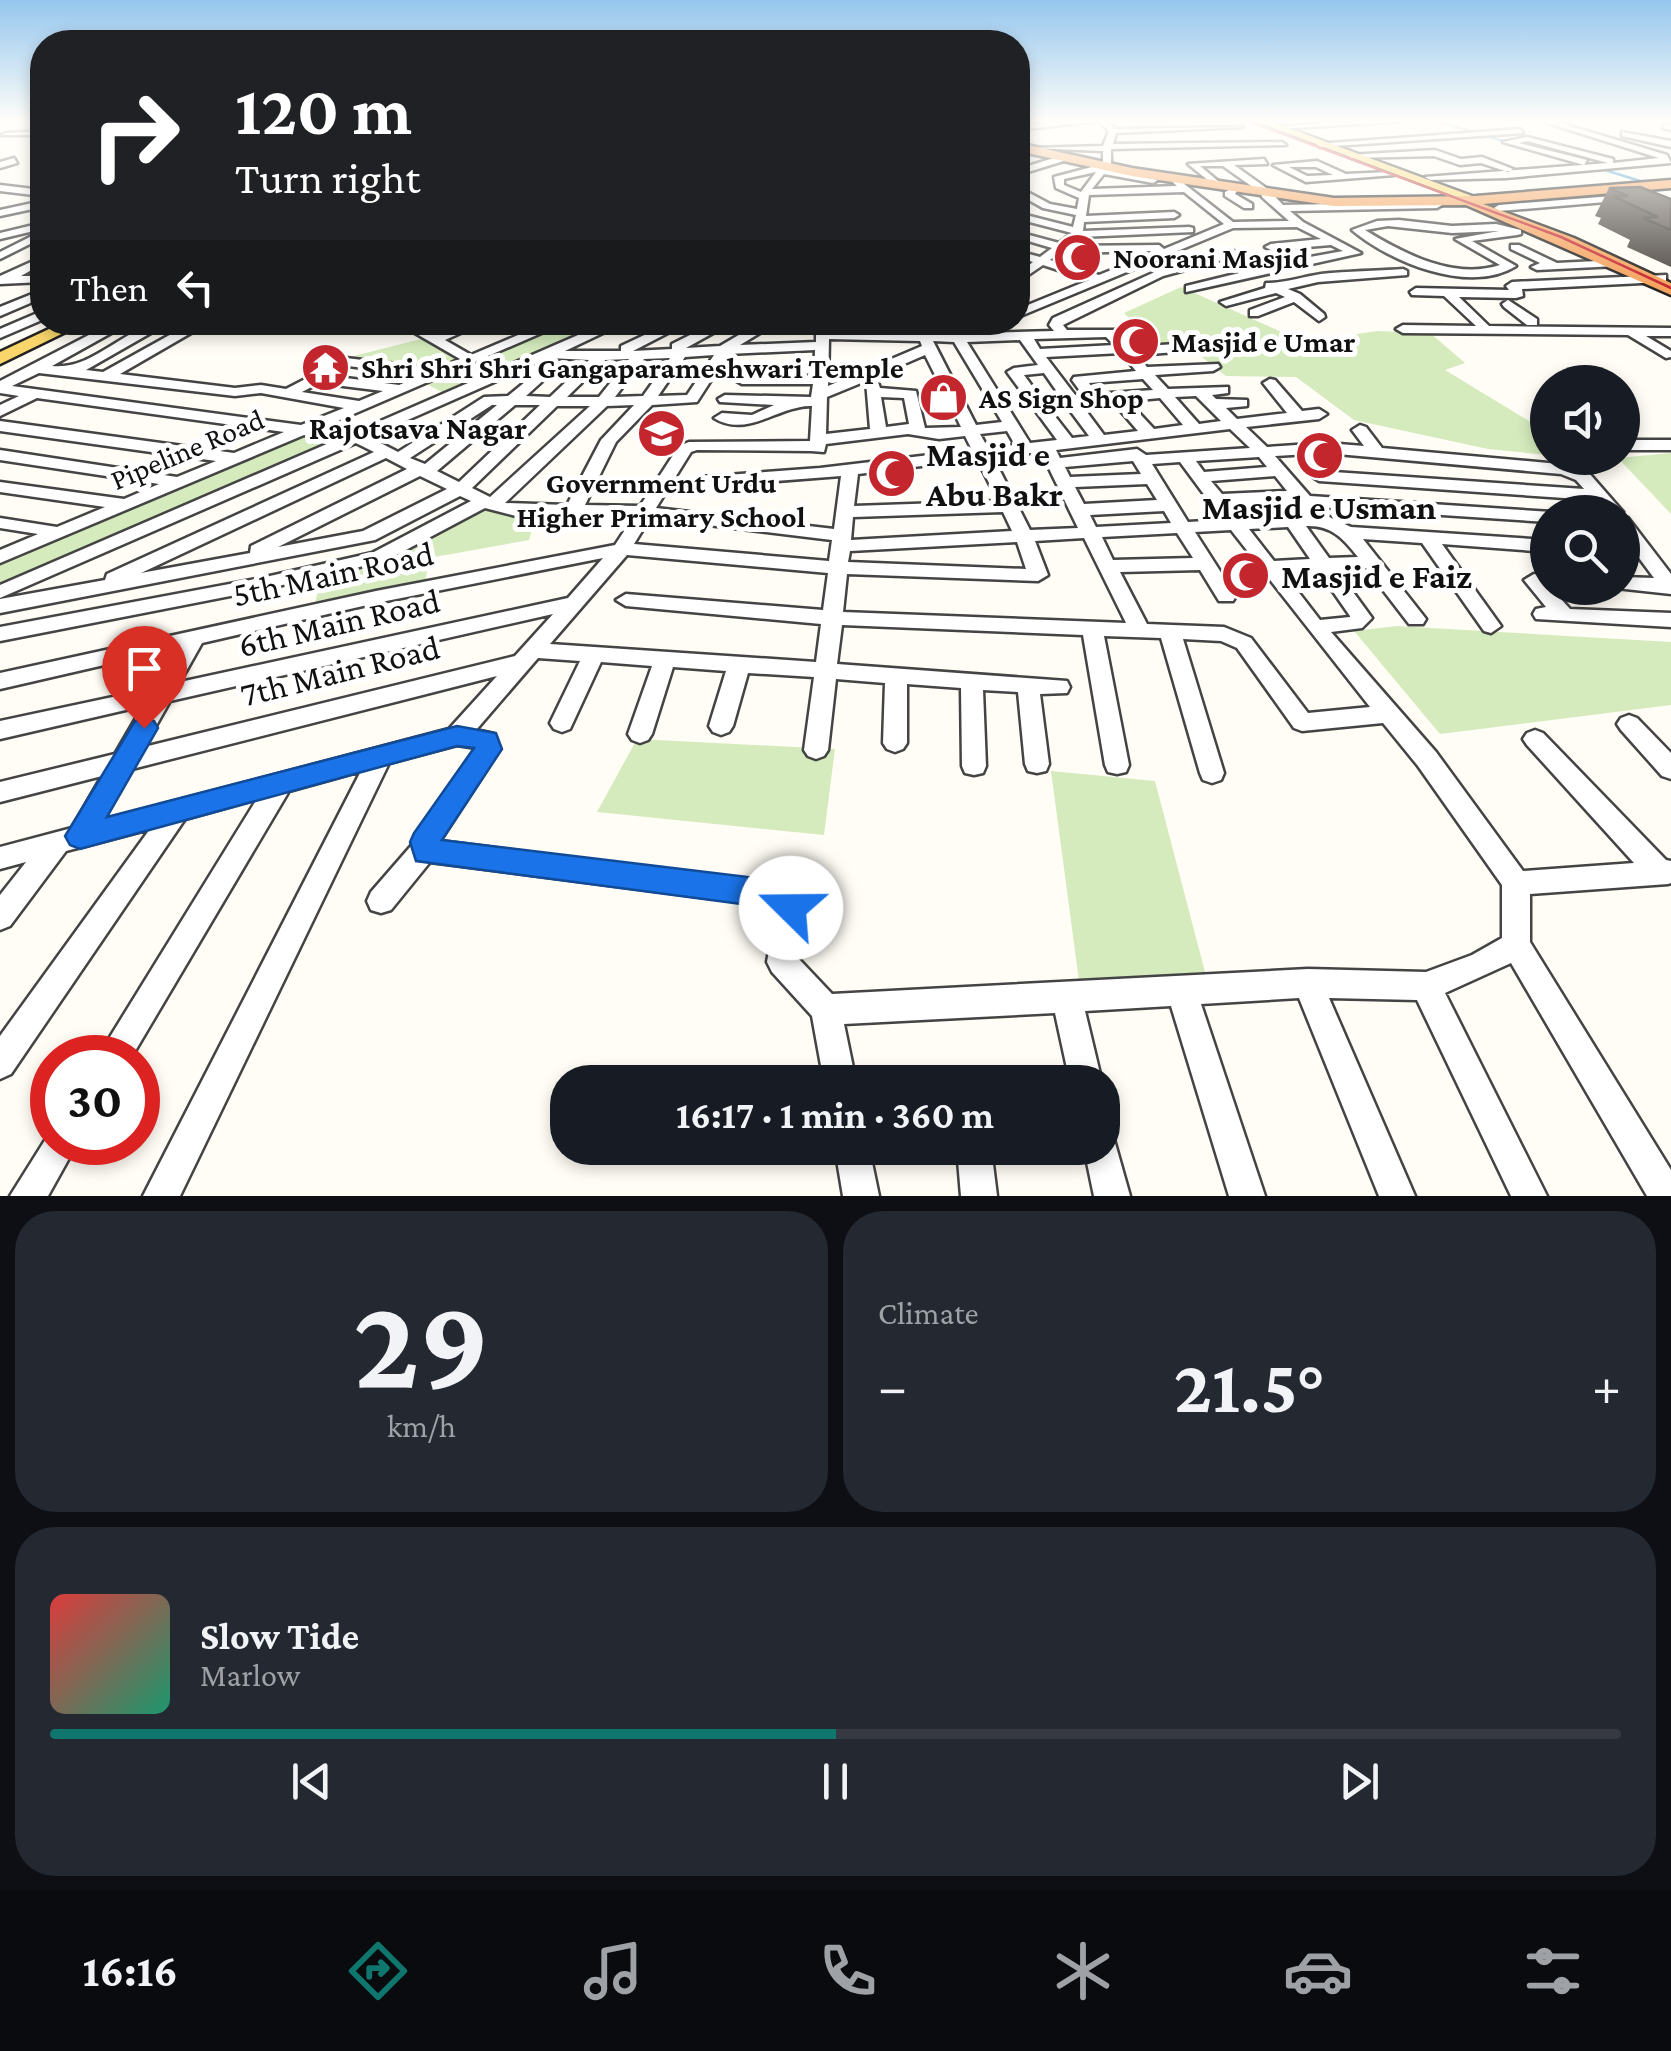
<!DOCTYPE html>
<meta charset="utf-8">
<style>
:root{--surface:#171b24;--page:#242831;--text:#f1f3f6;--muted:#9ea1a6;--line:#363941;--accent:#0f766e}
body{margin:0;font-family:"Crimson Pro",serif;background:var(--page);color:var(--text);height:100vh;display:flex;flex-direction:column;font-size:38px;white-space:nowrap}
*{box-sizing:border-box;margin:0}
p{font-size:32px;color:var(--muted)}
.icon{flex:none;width:55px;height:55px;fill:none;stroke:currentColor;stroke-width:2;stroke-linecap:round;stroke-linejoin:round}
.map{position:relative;height:1196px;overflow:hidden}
.drawer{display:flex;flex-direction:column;gap:15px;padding:15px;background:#0d0f14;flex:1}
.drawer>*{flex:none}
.hud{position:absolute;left:30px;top:30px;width:1000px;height:305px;border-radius:40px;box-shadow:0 5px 15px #0003;background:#202124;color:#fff;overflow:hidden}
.tools{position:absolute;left:1530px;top:365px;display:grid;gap:20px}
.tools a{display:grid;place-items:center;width:110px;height:110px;border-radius:50%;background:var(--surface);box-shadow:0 5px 15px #0003;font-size:50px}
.speed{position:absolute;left:30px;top:1035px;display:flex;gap:20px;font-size:50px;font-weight:700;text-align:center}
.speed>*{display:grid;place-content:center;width:130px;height:130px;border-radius:50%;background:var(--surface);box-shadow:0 5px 15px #0003;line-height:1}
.speed .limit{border:15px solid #d22;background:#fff;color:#111}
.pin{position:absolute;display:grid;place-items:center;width:85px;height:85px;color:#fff;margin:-102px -42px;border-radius:50% 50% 50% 0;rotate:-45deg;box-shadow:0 0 10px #0007}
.pin .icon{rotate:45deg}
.me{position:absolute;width:110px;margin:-55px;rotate:292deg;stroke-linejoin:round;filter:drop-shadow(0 0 8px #0008)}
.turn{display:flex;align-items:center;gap:35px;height:210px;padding:0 40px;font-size:45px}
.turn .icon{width:130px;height:130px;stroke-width:2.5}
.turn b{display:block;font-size:70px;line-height:85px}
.then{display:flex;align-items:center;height:95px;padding:0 40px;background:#0003;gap:20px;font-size:38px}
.big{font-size:75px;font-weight:700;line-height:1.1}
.drawer .card{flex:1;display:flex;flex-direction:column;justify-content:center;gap:15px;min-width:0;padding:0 35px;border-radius:40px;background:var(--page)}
.drawer .dial{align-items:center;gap:0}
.dial b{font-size:130px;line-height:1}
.song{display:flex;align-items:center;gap:30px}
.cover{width:120px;height:120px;border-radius:15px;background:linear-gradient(135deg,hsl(0 70% 55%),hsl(160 70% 35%))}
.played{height:10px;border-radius:5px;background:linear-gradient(90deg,var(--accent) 50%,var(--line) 50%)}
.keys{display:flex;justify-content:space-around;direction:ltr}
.heat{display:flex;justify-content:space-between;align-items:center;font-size:55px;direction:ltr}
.drawer .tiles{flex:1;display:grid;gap:15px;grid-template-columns:1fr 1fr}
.card:last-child{grid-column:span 2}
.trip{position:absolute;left:550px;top:1065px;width:570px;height:100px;border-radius:40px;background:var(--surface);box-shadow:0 5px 15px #0003;font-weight:700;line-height:100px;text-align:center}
.menu{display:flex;height:160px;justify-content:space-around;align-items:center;background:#090b0e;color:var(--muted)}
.menu .icon{width:70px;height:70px}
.menu .active{color:var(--accent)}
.menu b{font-size:45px;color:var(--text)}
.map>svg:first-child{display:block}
.green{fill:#d5ebbd}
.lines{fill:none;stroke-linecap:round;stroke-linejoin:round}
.stream{stroke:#3f96cf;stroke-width:2.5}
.minor-casing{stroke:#444;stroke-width:5}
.major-casing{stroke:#222;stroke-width:5}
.highway-casing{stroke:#222;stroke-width:5}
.minor{fill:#fff;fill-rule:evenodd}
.major{fill:#f9d66b;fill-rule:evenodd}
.highway{fill:#f5a25d;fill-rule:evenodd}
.rail{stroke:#c4262e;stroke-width:2.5}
.wall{fill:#4d4742}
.building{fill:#5a524d;stroke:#3f3936;stroke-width:2.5}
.route{fill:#1a73e8;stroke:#114b97;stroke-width:2.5}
.labels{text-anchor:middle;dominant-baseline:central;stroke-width:10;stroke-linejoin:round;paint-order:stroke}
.far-poi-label{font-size:30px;font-weight:bold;fill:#111;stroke:#fff;text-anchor:start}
.far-street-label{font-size:30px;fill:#111;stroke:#fff}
.far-neighbourhood-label{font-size:32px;font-weight:bold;fill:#111;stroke:#fff}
.poi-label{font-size:35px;font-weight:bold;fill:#111;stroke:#fff;text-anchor:start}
.street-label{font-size:35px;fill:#111;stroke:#fff}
</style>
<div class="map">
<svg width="1671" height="1196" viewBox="0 0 1671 1196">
<rect width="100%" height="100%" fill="#fffdf5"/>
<path class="green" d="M1181 287 1304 342 1377 331 1430 333 1465 363 1445 370 1547 432V455L1488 449 1354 420 1296 377 1226 376 1185 344 1156 345 1124 313Z
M569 323H611L444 393 424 383Z
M421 339 459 359 438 369 350 357Z
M301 435 340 442 0 588V562Z
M1671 453V514L1618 458Z
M484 508 535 518 529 540 429 558 425 584 314 608 322 573Z
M1397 626 1671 642V705L1440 734 1354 631Z
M637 739 835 749 824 835 597 812Z
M1051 771 1155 781 1205 972 1079 981Z"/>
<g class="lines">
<path class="stream" d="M1437 121 1530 149
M1579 162 1650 184"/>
<defs>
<path id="minor" d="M1069 121H1095L1018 130V126Z
M1098 121H1106L1115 129 1243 127 1116 133 1113 144 1282 142 1286 145 1111 149V164L1107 170 1158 180 1153 183 1104 174 1092 189 1177 186 1169 179 1174 176 1233 222 1289 221 1262 197 1261 193 1223 166H1200L1218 181 1215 186 1188 164 1264 159 1267 164 1234 165 1269 190 1283 205 1437 202 1442 205 1437 208 1290 211 1303 222 1361 253 1186 292V286L1288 261 1343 251 1331 245 1271 250 1265 247 1271 244 1321 239 1297 227 1233 228 1018 317V309L1089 280 1043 265 1018 282V274L1033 262 1018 257V251L1040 257 1052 248 1018 238V232L1059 243 1072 233 1018 219V213L1073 227 1076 215 1043 208 1018 194V187L1050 204 1077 209 1079 198 1056 188 1054 177 1103 164V151L1030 148 1103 146 1109 131ZM1096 172 1081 192 1064 185V179ZM1184 192 1224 224 1164 249 1159 245 1068 246 1080 237 1193 232V228L1189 227 1083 231 1084 222 1174 218 1179 215 1174 212 1086 216 1089 195ZM1158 251 1099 275 1050 260 1059 253Z
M1356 121H1404L1276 129 1272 127Z
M1541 121H1553L1667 155 1671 163 1506 178 1430 180 1425 177 1608 163 1527 141 1519 143 1587 160 1584 165 1503 142 1527 137 1613 159V163L1659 158Z
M1666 124 1671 125V130L1663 128Z
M1520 129 1523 133 1320 147 1316 144Z
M42 131V135H2L6 133Z
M1622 132 1671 141V147L1622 136Z
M1435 150 1461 159 1482 157 1513 169 1508 172 1481 163 1460 165 1434 156 1352 158 1348 155Z
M1064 155 1067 160 1018 175V169Z
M14 158 17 163 0 168V162Z
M1317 161 1346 174 1389 172 1394 175 1306 182 1273 165ZM1289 167H1316L1333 175 1307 176Z
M0 185 42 190V196L0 191Z
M1233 188H1239L1235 194 1252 204V208H1244L1225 196V192Z
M1626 195 1629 200 1499 211 1494 208 1499 205Z
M42 201V207L0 216V210Z
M1399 220 1452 226 1496 224 1521 230V234L1517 235 1472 241 1516 266C1469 295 1390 262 1352 230L1377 221ZM1388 226 1452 233 1499 231 1455 239 1500 265C1454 280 1404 254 1365 230Z
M42 223V229L0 239V233Z
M42 231V238L0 259V252Z
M1511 245H1519L1557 263 1617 260 1623 263 1617 266 1537 270 1531 267 1540 263 1511 249Z
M1233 251 1237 252V256L1163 276 1063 325 1067 330H1115L1130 347 1176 344 1183 348 1176 352 1137 355 1147 367 1218 364 1220 367 1213 371 1155 375 1168 389 1228 387V393L1212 395 1216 399 1247 400V406L1226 408 1237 419 1287 413 1263 383 1270 379 1275 380 1302 411 1319 409 1327 414 1319 419 1246 427 1267 447 1326 443 1364 446 1352 430 1360 425 1366 427 1382 448 1570 465 1588 472 1623 512H1605L1594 500 1319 481 1311 476 1319 471 1584 489 1576 480 1561 474 1326 453 1275 456 1310 496 1552 512H1548V522L1320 507 1327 516 1351 527 1548 540V552L1442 544 1501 626 1491 633 1484 631 1422 543 1363 539 1426 619 1423 624H1409L1366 568 1337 570 1372 618 1362 628 1331 632 1436 752 1523 871 1634 863 1527 745 1523 739 1527 733 1535 730 1543 733 1666 860 1671 861V883L1668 884 1530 894V942L1671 1170V1196H1647L1511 963 1445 993 1547 1196H1511L1417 1000 1329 998 1415 1196H1379L1299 998 1201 1004 1265 1196H1229L1171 1006 1085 1011 1102 1082H1070L1055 1013 844 1024 856 1082H824L812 1016 772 972 767 962 776 911 772 906 430 862 391 910 381 913 371 910 367 901 371 892 411 846 416 834 476 748 457 745 389 763 180 1196H143L361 771 289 791 131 1058H97L257 799 185 819 11 1074 0 1079V1036L150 829 66 851 10 926 0 930V895L26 862 0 869V847L72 828 102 776 0 802V782L115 754 143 706 0 739V721L155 688 178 648 0 689V673L376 591 615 545 634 516H516L485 508 385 561 261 590 0 641V627L261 578 372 553 471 501 460 496 375 540 0 613V599L105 580 107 574 374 452 356 443 0 598V585L336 440 304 435 0 563V550L38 534 0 528V518L57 527 105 507 0 492V482L124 499 159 484 0 460V450L177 477 216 461 0 431V421L234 453 284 432 37 398 0 416V405L19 396 0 393V381L114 322H131L52 366C95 371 127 322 170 322L86 370 103 372 193 322H210L120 374 235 388 261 385 286 389 346 358 438 369 460 359 396 322H413L435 335 466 322H485L445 340 471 355 549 322H567L321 428 353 433 608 322H626L565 351H621V346L672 322H689L633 351 672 349V344L716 322H733L686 348 720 346 761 322H778L740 345 816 342V335L823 331 920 333 923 322H936L933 333C958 334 977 322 1001 322L980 333 1054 331 1049 325 1053 318 1155 272ZM1106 337 1114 345 1040 349 1034 339ZM829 339 920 341 922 346 828 386ZM1020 340 1038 365 1014 368 1007 372 1057 440 1030 443 967 342ZM933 341 954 342 1002 422 976 425ZM815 350 814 376H742L735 380 742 384H813L811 397 725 395 718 399 720 402 774 405 752 415 722 413 714 418C747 439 779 405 812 406L810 441 689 442 679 446 640 506 585 505 616 442 652 405 697 402 728 354ZM1121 353 1136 371 1074 377 1072 380 1083 395H1075L1046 357ZM714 355 687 395 658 396 685 357ZM925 355 961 427 925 428 916 391 880 388 877 379 872 378ZM549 358 589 360 550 397 526 396 548 376 536 373 508 396 484 397 398 452 369 437ZM670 358 643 396 615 397 644 359ZM629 359 599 397H567L605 360ZM348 366 422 375 399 385 331 376ZM39 373 235 396 261 393 344 408 301 425 12 386ZM1044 373 1060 396 1040 397 1024 375ZM1143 379 1153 390 1097 394 1089 383ZM866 381 870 429 826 434 827 397ZM319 383 383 391 359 401 302 392ZM1196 396 1221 421 1199 424 1175 397ZM881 397 904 398 909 424 886 427ZM1160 398 1183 425 1154 429 1128 401ZM1113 402 1138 431 1104 435 1081 404ZM492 405H497L425 464 410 458ZM515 405H540L459 482 437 471ZM634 405 601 440 567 505 505 503 607 406ZM1066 405 1089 436 1072 438 1047 406ZM557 406H590L490 497 472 488ZM1230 429 1250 448 1146 455 1137 449 1060 458 1056 450ZM1007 431 1015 445 988 448 980 434ZM908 434 939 439 965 436 972 450 820 468 699 477 690 482 699 487 841 476 834 529 656 508 691 452 697 450 811 451 824 452 826 444ZM1041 452 1078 528 1030 530 993 457ZM1259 457 1267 467 1204 472 1196 461ZM386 458 407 469 251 546 250 553 141 573ZM977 459 998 501 854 506 858 474ZM1133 461 1141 474 1070 477 1065 467ZM1180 462 1223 520 1188 522 1152 464ZM420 476 447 489 363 531 278 547ZM1275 476 1287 491 1222 494 1211 481ZM1147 484 1157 500 1084 504 1075 487ZM1295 501 1307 515 1241 519 1230 505ZM1164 511 1171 523 1096 527 1090 515ZM1003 512 1012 531 851 540 853 517ZM650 518 832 540 829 561 634 544ZM1306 526C1331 525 1343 538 1358 557L1329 558ZM1288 527 1310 559 1274 561 1249 529ZM1231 530 1370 707 1308 713 1251 638 1224 627 1147 624 1120 572 1200 570 1219 601H1233L1236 596 1195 532ZM1177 533 1193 558 1113 560 1102 537ZM1084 538 1126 623 843 612 847 574 1038 581 1048 575 1035 541ZM1017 542 1026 569 848 562 850 551ZM627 555 828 573 823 610 626 594 616 600 626 606 821 624 816 662 550 644ZM603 558 568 598 180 682 202 643 376 603ZM1318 570 1350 616V617L1320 620 1283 572ZM553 614 515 656 144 747 170 701ZM842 625 1083 635 1105 765 1108 772 1117 774 1126 772 1129 765 1104 636 1161 638 1200 773 1203 780 1212 783 1221 780 1224 773 1183 639 1221 641 1237 648 1294 728 1302 731 1383 723 1418 766 1502 885V938L1472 955 1426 972 1308 969 832 994 797 957 805 908 790 886 440 841 500 749 494 734 476 730 538 658 580 661 550 723 554 729 562 732 570 729 601 662 652 666 628 734 632 740 640 743 648 740 652 734 673 667 726 671 709 726 713 732 721 735 729 732 733 726 748 673 814 677 804 750 808 756 816 759 824 756 828 750 836 679 885 683 883 743 887 749 895 752 903 749 907 743V684L961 688 962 766 965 773 974 775 983 773 986 766 983 690 1018 692 1025 764 1028 771 1037 773 1046 771 1049 764 1040 694 1067 693 1070 687 1067 681 837 664ZM497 676 449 729 103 820 132 769Z
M42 257V264L21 276H42V282L0 284V276Z
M1403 269 1407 271V275L1318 282 1288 289 1300 294 1324 314 1325 317 1319 321 1294 302 1258 316H1250V310L1285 297 1276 293 1226 306 1220 302 1265 288 1266 283C1285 283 1302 277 1321 274 1348 271 1376 271 1403 269Z
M1666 275V281L1662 282 1522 289 1523 296 1516 298 1459 297 1489 326 1671 328V336H1646L1671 351V357L1666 358 1628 335 1403 333 1396 329 1403 325 1476 326 1444 296 1412 295 1410 292 1416 288 1509 290 1506 286 1512 282Z
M42 290V298L0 316V307Z
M1508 300 1537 319V325H1527L1504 307 1502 304Z
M42 311V320L0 338V329Z
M1622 440H1671V450H1622Z
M1622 517 1628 518 1671 574V594L1616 588H1622V577L1654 578 1622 535Z
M1534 574 1541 576 1548 588H1551L1570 609 1671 613V627L1536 619 1533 614 1536 609 1546 607 1524 580Z
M1629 715 1637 718 1671 753V779L1662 776 1621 730 1617 724 1621 718Z
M52 1129V1142H78L48 1196H10Z
M1102 1132 1113 1136 1130 1196H1094L1084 1148H1102Z
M835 1148H869L879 1196H843Z
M957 1148H991L997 1196H961Z"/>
<path id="major" d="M1255 121H1269L1472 196 1462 199Z
M64 322H86L0 364V352Z"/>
<path id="highway" d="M1018 143 1132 168 1334 198 1476 196 1671 180V188L1483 204 1574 238 1671 283V295L1466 205 1334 206 1132 176 1018 151Z"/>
</defs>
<use href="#minor" class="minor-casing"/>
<use href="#major" class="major-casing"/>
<use href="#highway" class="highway-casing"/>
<use href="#minor" class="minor"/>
<use href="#major" class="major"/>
<use href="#highway" class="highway"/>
<path class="rail" d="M1248 121 1561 237 1671 288"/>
</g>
<path class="wall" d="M1609 188 1671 199V267L1627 247 1630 240 1598 224 1601 218 1595 216Z"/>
<path class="building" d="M1640 187 1671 199V230L1643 218 1658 217 1613 196H1628L1609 188Z"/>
<linearGradient id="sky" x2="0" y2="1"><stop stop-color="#95c6ee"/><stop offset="0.42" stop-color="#fffefa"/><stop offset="1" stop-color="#fffefa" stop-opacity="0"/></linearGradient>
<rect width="1671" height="288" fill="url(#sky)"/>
<path class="route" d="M144 718 154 721 158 728 107 817 457 726 496 733 502 749 442 840 780 881 791 885 807 908 802 918 791 922 780 918 771 908 416 861 410 842 414 833 474 748 457 746 80 849 70 845 65 836 70 828 135 721Z"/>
<defs>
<symbol id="mosque-disc" viewBox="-11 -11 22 22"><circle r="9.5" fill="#c4262e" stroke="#fff"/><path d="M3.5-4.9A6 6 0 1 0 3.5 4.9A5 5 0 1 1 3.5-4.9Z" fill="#fff"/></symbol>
<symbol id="temple-disc" viewBox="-11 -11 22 22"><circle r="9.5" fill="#c4262e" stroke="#fff"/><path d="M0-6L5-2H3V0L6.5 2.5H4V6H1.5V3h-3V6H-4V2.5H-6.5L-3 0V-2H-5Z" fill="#fff"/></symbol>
<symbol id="shop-disc" viewBox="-11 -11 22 22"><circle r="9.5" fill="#c4262e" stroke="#fff"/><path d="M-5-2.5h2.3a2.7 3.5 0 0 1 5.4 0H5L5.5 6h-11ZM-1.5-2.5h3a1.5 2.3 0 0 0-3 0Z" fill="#fff"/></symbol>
<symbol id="school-disc" viewBox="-11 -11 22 22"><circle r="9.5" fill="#c4262e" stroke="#fff"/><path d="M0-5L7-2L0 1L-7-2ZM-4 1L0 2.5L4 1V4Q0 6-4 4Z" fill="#fff"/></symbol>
</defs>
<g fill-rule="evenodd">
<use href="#mosque-disc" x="1050" y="230" width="55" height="55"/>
<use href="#mosque-disc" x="1108" y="314" width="55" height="55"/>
<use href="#temple-disc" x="298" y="340" width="55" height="55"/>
<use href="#shop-disc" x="916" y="370" width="55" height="55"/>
<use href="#school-disc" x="634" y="406" width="55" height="55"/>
<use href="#mosque-disc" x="1292" y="428" width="55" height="55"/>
<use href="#mosque-disc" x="864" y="446" width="55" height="55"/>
<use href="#mosque-disc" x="1218" y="548" width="55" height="55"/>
</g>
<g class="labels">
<g class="far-poi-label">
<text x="1113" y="257">Noorani Masjid</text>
<text x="1171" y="341">Masjid e Umar</text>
<text x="361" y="367">Shri Shri Shri Gangaparameshwari Temple</text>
<text x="979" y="397">AS Sign Shop</text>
<text x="661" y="482" text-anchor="middle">Government Urdu<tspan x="661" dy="34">Higher Primary School</tspan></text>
</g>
<g class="far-street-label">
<text transform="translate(187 449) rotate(-23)">Pipeline Road</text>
</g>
<g class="far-neighbourhood-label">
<text x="418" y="428">Rajotsava Nagar</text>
</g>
<g class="poi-label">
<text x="926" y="454">Masjid e<tspan x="926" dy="40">Abu Bakr</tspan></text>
<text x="1319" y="507" text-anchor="middle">Masjid e Usman</text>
<text x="1281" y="576">Masjid e Faiz</text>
</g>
<g class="street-label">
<text transform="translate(333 574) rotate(-12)">5th Main Road</text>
<text transform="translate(339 623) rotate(-13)">6th Main Road</text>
<text transform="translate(340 671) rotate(-14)">7th Main Road</text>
</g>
</g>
</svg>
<div class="tools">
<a><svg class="icon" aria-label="sound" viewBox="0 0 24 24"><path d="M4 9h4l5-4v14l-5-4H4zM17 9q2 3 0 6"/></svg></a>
<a><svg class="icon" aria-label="search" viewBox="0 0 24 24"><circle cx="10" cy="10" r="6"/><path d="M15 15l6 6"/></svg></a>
</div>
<div class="speed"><div class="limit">30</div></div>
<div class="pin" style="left:144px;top:728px;background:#d93025"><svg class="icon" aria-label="arrive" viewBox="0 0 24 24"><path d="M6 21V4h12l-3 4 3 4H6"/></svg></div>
<svg class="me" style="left:791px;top:908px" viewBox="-20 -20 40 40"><circle r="19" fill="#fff"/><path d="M0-13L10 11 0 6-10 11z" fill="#1a73e8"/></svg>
<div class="trip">16:17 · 1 min · 360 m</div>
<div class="hud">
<div class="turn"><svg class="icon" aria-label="right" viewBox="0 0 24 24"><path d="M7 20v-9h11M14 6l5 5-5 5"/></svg><div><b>120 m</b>Turn right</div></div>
<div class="then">Then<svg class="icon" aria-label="left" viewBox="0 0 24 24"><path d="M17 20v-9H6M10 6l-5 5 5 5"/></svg></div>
</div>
</div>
<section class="drawer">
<div class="tiles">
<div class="card dial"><b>29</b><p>km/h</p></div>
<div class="card"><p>Climate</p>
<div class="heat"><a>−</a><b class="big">21.5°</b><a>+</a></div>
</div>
<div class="card">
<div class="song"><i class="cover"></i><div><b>Slow Tide</b><p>Marlow</p></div></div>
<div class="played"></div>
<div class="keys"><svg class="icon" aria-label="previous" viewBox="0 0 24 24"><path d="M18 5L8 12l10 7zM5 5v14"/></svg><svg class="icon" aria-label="pause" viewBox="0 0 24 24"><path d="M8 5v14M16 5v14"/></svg><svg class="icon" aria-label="next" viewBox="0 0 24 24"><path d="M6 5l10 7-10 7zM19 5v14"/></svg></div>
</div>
</div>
</section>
<nav class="menu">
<b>16:16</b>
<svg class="icon active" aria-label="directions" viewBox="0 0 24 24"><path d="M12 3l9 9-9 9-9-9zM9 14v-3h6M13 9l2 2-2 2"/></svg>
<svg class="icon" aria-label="music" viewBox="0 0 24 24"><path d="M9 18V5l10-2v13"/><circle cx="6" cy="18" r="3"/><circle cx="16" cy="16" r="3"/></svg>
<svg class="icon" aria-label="phone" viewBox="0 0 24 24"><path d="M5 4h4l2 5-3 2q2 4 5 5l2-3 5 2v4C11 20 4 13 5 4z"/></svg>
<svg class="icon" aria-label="climate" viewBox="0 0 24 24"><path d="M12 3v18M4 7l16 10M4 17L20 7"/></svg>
<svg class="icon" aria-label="car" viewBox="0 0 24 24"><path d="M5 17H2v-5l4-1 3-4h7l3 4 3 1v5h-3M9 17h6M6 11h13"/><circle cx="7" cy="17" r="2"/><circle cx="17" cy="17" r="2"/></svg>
<svg class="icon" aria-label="filters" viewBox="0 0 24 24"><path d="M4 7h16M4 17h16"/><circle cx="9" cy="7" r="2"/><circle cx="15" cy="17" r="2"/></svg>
</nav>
